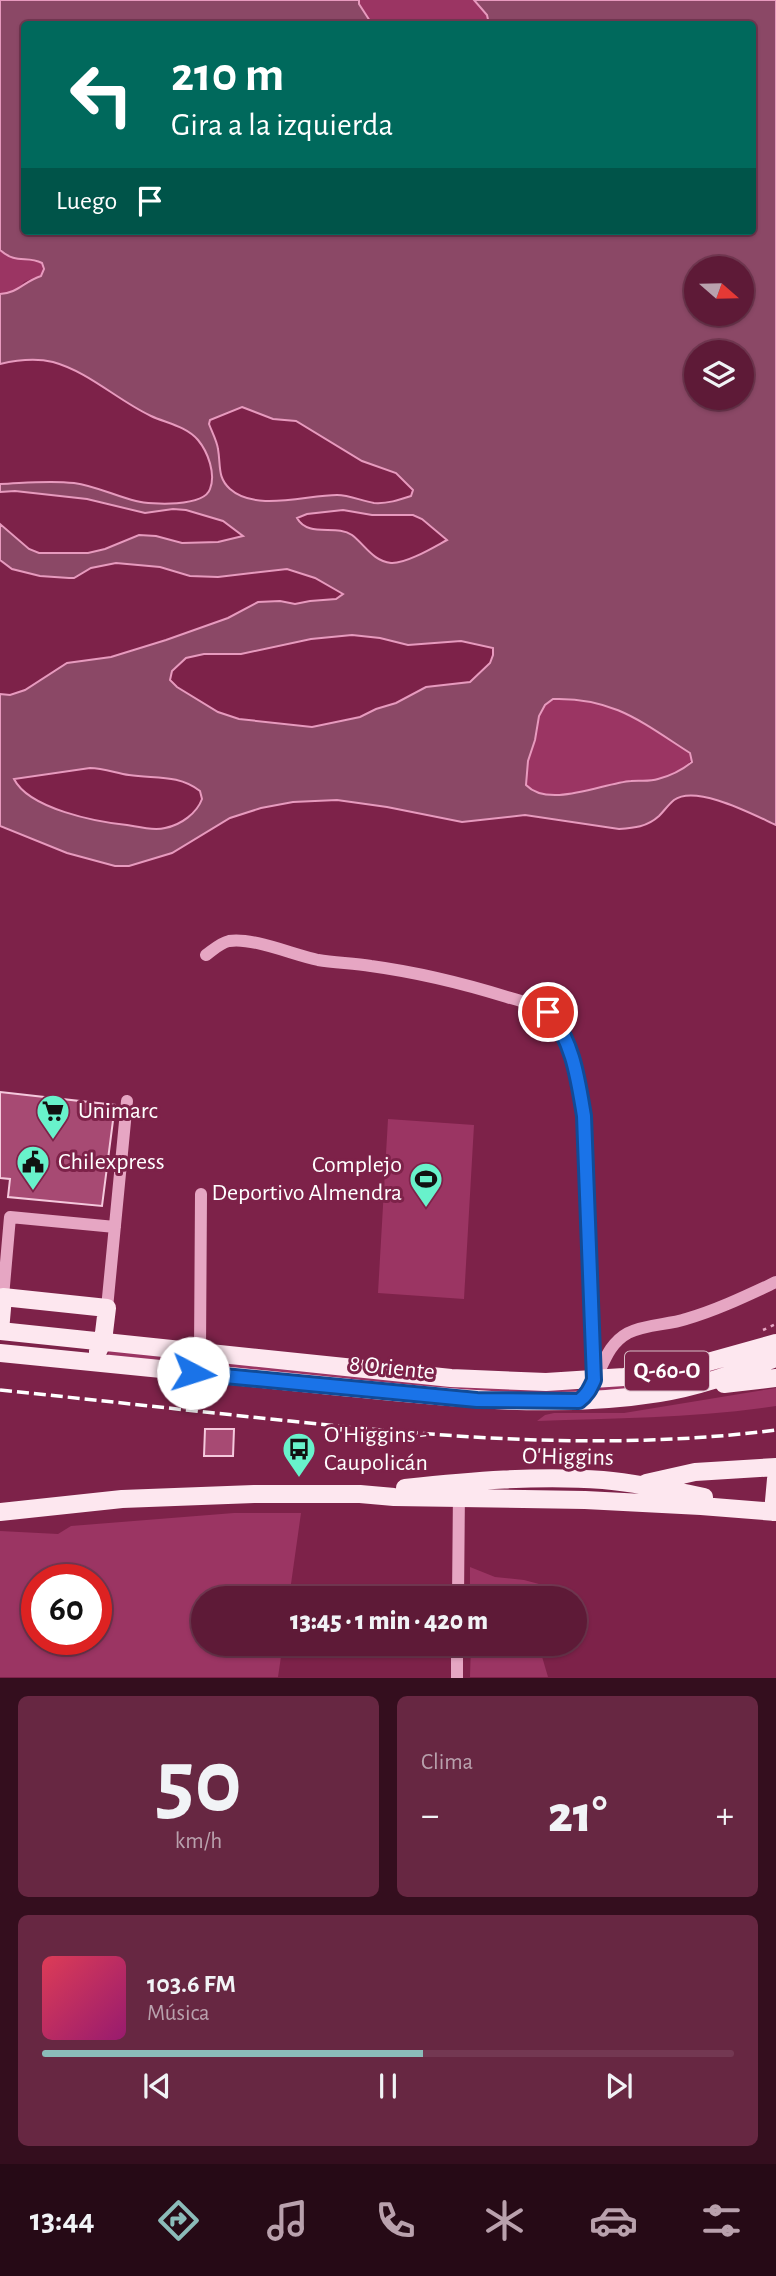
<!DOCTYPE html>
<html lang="es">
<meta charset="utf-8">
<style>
:root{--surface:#5e1a37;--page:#672742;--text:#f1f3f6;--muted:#b9a1ad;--line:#733852;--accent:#8bbbb9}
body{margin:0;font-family:"Alegreya Sans",sans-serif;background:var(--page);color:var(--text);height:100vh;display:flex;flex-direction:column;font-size:26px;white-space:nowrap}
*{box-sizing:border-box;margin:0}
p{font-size:23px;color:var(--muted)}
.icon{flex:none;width:38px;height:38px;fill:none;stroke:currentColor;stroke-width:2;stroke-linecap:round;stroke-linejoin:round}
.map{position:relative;height:1678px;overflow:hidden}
.panel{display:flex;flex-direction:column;gap:18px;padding:18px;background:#340e1e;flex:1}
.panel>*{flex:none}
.hud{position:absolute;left:21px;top:21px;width:735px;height:214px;border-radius:7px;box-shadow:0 2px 5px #0004,0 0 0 2px var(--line);background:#00695c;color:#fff;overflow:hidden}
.needle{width:46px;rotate:110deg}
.buttons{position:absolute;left:684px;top:256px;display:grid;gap:14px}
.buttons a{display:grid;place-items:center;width:70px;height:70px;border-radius:50%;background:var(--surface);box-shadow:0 2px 5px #0004,0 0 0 2px var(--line);font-size:35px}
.speed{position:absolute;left:21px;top:1564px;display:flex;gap:14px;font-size:35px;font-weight:700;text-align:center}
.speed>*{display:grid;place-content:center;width:91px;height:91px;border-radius:50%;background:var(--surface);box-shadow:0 2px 5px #0004,0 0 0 2px var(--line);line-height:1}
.speed .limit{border:10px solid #d22;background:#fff;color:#111}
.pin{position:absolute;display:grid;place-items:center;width:60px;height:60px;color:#fff;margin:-30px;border:4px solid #fff;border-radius:50%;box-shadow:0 2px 7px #0007}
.me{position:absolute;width:77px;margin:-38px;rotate:95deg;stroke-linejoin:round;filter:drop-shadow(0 0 5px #0008)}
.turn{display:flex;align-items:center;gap:24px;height:147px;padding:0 35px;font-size:32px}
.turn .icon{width:91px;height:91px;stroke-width:2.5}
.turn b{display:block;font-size:49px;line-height:60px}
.then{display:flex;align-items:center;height:66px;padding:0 35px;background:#0003;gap:14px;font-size:26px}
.big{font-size:52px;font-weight:800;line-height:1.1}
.panel .tile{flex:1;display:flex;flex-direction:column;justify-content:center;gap:10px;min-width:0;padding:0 24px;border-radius:10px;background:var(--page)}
.panel .dial{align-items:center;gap:0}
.dial b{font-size:91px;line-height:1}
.song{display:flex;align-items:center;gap:21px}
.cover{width:84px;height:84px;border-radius:10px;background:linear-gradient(135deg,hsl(350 70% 55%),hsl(320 70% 35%))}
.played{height:7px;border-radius:4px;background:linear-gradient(90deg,var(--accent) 55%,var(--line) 55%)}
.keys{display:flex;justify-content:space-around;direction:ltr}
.heat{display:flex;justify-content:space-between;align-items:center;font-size:38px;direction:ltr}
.panel .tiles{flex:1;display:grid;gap:18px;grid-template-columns:1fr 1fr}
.tile:last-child{grid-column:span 2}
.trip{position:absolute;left:191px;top:1586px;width:396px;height:70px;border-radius:35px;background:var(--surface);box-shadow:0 2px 5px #0004,0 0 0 2px var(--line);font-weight:800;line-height:70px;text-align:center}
.tab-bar{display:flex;height:112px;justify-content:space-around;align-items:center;background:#260a16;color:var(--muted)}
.tab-bar .icon{width:49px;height:49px}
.tab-bar .current{color:var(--accent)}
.tab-bar b{font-size:32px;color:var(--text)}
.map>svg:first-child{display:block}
.green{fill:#9b3563;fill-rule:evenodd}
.water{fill:#8b4866;stroke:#e79abe;stroke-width:2;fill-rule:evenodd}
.building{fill:#a74a73;stroke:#f5c9dd;stroke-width:2}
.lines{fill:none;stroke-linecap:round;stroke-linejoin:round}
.path{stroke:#e6a6c3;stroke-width:2.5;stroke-dasharray:3.5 5;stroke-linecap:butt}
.minor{stroke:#e6a6c3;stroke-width:12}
.major{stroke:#fde7ef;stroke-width:18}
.rail{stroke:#fff;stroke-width:3.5;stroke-dasharray:12 5;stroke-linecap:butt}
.route-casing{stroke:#114b97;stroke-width:18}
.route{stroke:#1a73e8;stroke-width:12}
.labels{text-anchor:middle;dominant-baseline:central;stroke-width:6;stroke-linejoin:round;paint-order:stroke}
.shield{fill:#7d2249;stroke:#d8bdc8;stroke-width:2}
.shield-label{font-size:23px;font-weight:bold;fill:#fff}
.poi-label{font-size:24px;fill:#fff;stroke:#7d2249;text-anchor:start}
.street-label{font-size:24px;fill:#fff;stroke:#7d2249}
</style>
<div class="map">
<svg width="776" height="1678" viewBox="0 0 776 1678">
<rect width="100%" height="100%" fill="#7d2249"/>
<path class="green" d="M360 0H474L487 16 489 24H376L370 21 359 3Z
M0 250C17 265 26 255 42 263L43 274 24 282 15 292 0 294Z
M553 699 599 703 625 712 690 753 693 759 679 771 657 780 563 794H537L526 786 528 761 535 740 539 716 545 705Z
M388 1119 474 1125 464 1299 378 1293Z
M109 1350 468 1385 579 1390 578 1397 463 1392 108 1356Z
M745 1359C697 1382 646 1388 594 1394L602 1387Z
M776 1388V1406C697 1418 617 1418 537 1421L545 1415 554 1413H624Z
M234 1513H301L289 1598H203V1643H283L278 1677H0V1531L58 1534 71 1526ZM37 1580H96V1640H37Z
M470 1567 495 1577 524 1580 539 1584 541 1598H470Z
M471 1643H538L548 1677H470Z"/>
<path class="water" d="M0 0H359V4L370 21 376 24H24V231H752V24H489L487 15 474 0H776V825C754 815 696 784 674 800 668 805 664 811 659 816 647 827 634 828 619 829L525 815 462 822 387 807 337 800 293 802 261 808 230 818 172 853 129 866H115L67 853 0 826V694L10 695 25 690 67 663 111 657 166 640 228 618 258 602 280 601 295 604 310 601 336 599 343 594 315 578 287 569 218 577 190 576 160 567 116 563 91 568 74 578H69L40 576 12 569 0 560V524L29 549 39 553H88L105 549 139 535 156 536 182 543 218 542 243 536 223 521 186 510 173 509 145 513 87 499 15 491 0 492V484C25 483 49 480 74 483 96 486 115 496 136 501 152 505 204 507 210 489 216 474 208 452 198 440 186 426 166 423 151 416 117 400 89 372 53 362 36 358 17 360 0 364V294C18 293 23 282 41 276L44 269 42 263C26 255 17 265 0 250ZM696 268H742V313H696ZM696 352H742V397H696ZM242 407 273 419 296 421 362 461 396 473 413 490 411 496C399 500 387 504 374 503 362 501 349 495 337 495 306 495 256 512 230 489 217 477 221 466 218 449 217 441 212 432 209 424L210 420ZM343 510 372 515H413L422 519 447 540C434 547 406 564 391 563 373 561 365 545 352 535 336 524 308 538 297 518L307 514ZM352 635 380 638 408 645 461 641 493 648V655L490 663 470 682 426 687 396 703 376 709 360 717 312 727 239 719 218 712 177 687 170 680 172 671 186 658 204 654H241L311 639ZM553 699C613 697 643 723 690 753L692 762C682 770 670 776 658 779 649 782 640 780 631 781 603 783 549 809 526 785L528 761 535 740 539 716 545 705ZM90 768C103 768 116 773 129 775 155 779 178 774 200 791L202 799C197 813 181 825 165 828 153 831 139 827 127 825 97 822 29 809 14 779Z"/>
<path class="building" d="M0 1092 115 1105 102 1206 8 1197 10 1179 0 1178Z
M205 1429H234L233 1456H204Z"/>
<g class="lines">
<path class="path" d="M763 1330 776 1324"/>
<path class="minor" d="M206 955C213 950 220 943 229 941 252 937 294 955 318 960 335 963 353 963 371 966 415 972 465 984 507 997 520 1001 536 1004 547 1012 572 1031 579 1087 584 1116L594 1380
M3 1297 10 1217 115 1227
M107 1308 127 1101
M200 1352 201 1194
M579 1401C602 1384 600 1348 628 1333 646 1324 668 1325 686 1319 717 1310 746 1296 776 1282
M458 1598 459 1490
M457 1678V1643"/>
<path class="major" d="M0 1331 451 1378 546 1382 624 1377 683 1369 776 1343
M0 1331 3 1297 107 1308 103 1341 98 1351
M0 1353C107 1364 214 1375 322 1385 434 1396 547 1411 659 1393 699 1387 738 1372 776 1358
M724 1384 776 1378
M646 1483 695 1472 776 1467
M405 1488C470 1481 538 1475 603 1480 637 1483 671 1490 704 1497
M0 1512 122 1499 254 1494H360L394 1497 585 1500 701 1506 776 1512
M773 1512 776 1479"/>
<path class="rail" d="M0 1390C97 1400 193 1411 290 1421 452 1438 613 1451 776 1430"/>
</g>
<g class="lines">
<defs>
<path id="route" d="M193 1373 477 1400 579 1401C587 1395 590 1389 594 1380L584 1116C578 1080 573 1040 548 1012"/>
</defs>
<use href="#route" class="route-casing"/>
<use href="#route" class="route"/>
</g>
<defs>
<symbol id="supermarket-pin" viewBox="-11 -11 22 30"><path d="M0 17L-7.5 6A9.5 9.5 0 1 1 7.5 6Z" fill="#68f2cb" stroke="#7d2249"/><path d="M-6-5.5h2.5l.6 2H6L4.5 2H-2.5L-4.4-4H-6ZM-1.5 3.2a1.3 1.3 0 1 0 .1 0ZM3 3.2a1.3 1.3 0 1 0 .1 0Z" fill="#111"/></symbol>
<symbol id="civic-pin" viewBox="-11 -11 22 30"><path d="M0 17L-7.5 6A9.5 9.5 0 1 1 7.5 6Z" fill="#68f2cb" stroke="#7d2249"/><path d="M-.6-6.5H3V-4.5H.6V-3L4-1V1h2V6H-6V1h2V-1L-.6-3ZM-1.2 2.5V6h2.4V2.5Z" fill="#111"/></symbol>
<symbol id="stadium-pin" viewBox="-11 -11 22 30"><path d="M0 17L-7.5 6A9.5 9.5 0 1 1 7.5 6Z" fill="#68f2cb" stroke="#7d2249"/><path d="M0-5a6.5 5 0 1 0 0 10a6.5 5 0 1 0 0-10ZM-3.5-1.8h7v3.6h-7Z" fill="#111"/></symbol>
<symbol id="bus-pin" viewBox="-11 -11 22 30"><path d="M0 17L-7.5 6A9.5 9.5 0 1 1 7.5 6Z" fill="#68f2cb" stroke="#7d2249"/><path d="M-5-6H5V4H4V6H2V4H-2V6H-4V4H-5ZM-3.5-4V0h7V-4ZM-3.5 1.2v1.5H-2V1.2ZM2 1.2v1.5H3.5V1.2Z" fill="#111"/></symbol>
</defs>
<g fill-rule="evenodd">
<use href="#supermarket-pin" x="34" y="1092" width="38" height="52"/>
<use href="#civic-pin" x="14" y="1143" width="38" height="52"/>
<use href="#stadium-pin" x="407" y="1160" width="38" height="52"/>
<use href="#bus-pin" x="280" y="1430" width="38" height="52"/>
</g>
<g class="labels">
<rect class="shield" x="625" y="1351.5" width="84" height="39" rx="5"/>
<g class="shield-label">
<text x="667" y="1371">Q-60-O</text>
</g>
<g class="poi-label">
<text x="78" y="1111">Unimarc</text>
<text x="58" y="1162">Chilexpress</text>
<text x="402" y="1165" text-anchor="end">Complejo<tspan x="402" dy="28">Deportivo Almendra</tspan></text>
<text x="324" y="1435">O'Higgins -<tspan x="324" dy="28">Caupolicán</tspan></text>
</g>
<g class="street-label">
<text transform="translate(392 1368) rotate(6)">8 Oriente</text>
<text transform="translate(568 1457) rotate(1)">O'Higgins</text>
</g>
</g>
</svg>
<div class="buttons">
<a><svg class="needle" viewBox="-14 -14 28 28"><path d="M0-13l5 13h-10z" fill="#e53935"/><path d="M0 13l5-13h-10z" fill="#b9a1ad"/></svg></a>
<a><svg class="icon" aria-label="layers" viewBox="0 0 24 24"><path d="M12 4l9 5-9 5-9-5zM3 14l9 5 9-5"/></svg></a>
</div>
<div class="speed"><div class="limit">60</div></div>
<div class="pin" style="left:548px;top:1012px;background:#d93025"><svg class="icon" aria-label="arrive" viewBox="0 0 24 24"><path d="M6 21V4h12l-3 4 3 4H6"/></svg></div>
<svg class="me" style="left:193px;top:1373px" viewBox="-20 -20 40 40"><circle r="19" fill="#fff"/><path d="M0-13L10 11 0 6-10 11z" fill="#1a73e8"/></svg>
<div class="trip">13:45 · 1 min · 420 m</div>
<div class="hud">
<div class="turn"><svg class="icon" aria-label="left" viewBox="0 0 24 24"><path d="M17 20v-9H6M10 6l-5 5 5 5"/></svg><div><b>210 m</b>Gira a la izquierda</div></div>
<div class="then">Luego<svg class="icon" aria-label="arrive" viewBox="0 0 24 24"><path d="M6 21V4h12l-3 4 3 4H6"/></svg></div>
</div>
</div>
<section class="panel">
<div class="tiles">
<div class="tile dial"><b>50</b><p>km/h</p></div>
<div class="tile"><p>Clima</p>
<div class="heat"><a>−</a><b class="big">21°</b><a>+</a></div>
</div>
<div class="tile">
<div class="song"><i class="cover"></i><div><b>103.6 FM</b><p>Música</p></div></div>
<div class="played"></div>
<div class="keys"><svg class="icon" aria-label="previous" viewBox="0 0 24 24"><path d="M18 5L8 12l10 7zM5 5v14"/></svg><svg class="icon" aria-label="pause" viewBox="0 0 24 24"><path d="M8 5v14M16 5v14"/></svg><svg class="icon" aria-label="next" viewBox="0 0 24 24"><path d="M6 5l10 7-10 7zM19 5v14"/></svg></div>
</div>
</div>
</section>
<nav class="tab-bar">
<b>13:44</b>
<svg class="icon current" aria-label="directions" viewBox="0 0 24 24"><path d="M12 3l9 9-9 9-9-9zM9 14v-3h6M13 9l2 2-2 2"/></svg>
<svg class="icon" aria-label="music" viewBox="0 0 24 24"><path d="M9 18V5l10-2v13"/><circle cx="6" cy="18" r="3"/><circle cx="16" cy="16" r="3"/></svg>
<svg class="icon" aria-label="phone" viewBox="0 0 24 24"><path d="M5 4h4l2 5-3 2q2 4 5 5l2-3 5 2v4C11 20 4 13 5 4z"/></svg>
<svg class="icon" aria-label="climate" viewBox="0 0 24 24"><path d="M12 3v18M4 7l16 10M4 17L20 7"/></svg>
<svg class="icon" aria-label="car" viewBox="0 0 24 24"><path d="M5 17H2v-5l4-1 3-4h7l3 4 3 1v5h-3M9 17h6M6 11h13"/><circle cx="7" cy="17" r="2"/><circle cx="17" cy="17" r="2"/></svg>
<svg class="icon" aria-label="filters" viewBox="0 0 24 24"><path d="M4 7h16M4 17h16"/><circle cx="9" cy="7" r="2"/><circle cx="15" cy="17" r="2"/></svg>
</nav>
